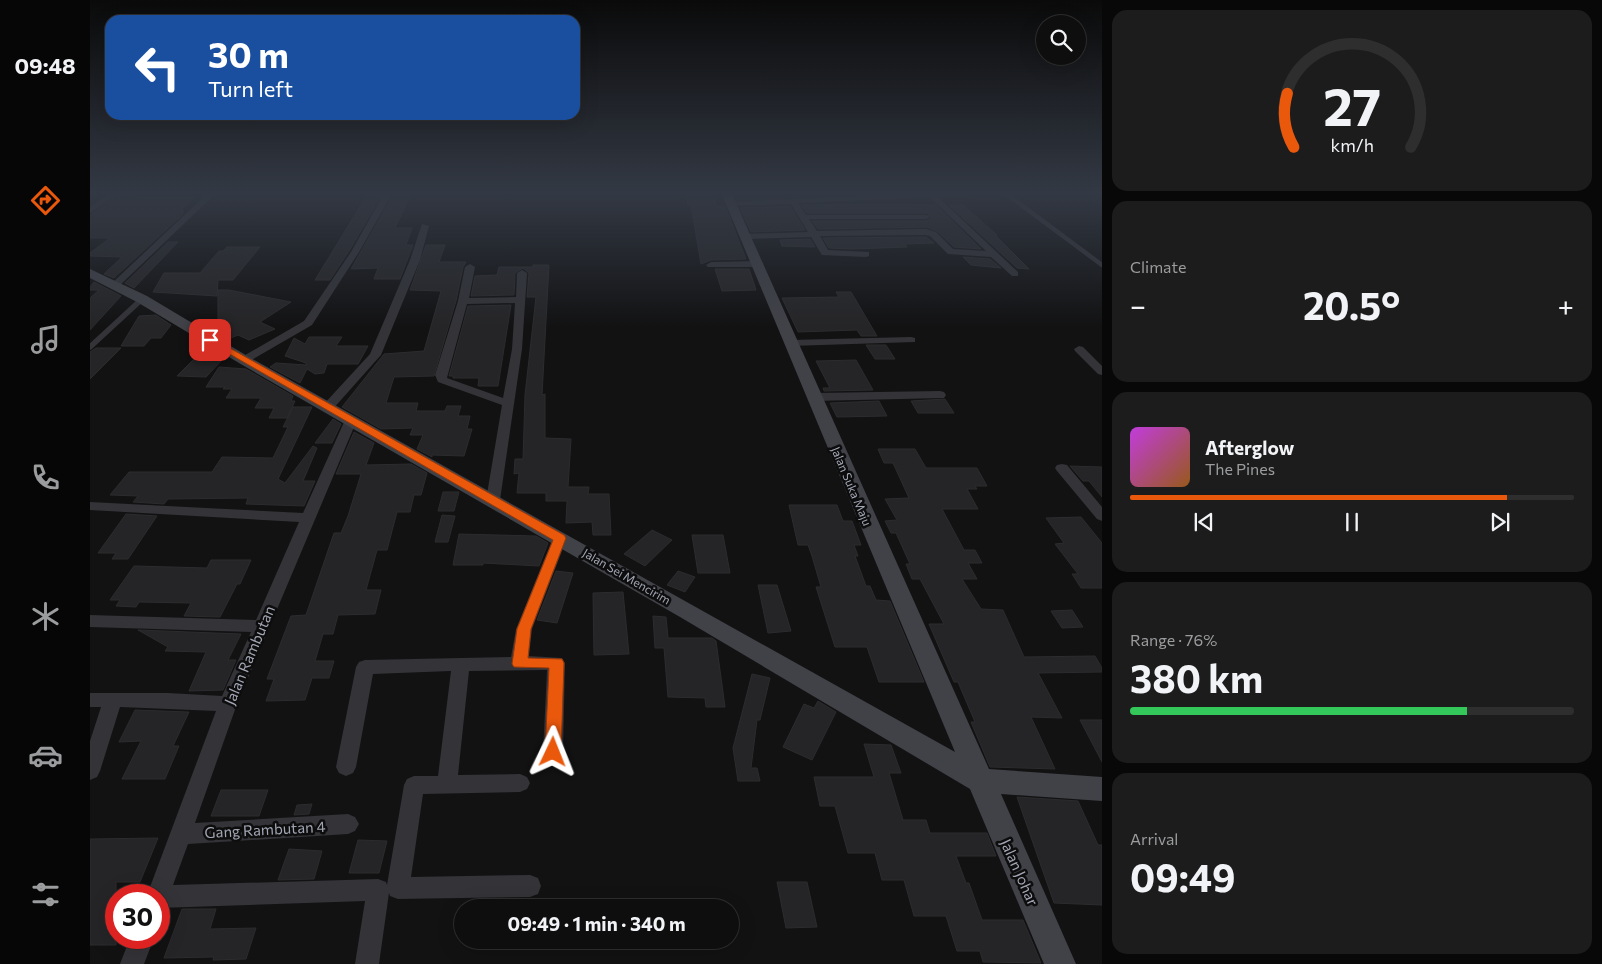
<!DOCTYPE html>
<meta charset="utf-8">
<style>
:root{--surface:#0e0e0e;--page:#1c1c1c;--text:#f1f3f6;--muted:#9b9c9e;--line:#2e2e2e;--accent:#ea580c}
body{margin:0;font-family:Commissioner,sans-serif;background:var(--page);color:var(--text);height:100vh;display:flex;flex-direction:column;font-size:19px;white-space:nowrap}
*{box-sizing:border-box;margin:0}
p{font-size:16px;color:var(--muted)}
.icon{flex:none;width:28px;height:28px;fill:none;stroke:currentColor;stroke-width:2;stroke-linecap:round;stroke-linejoin:round}
.map{position:relative;flex:1;overflow:hidden}
.drawer{display:flex;flex-direction:column;gap:10px;padding:10px;background:#080808;width:500px}
.drawer>*{flex:none}
.banner{position:absolute;left:15px;top:15px;width:475px;height:105px;border-radius:15px;box-shadow:0 5px 20px #0002,0 0 0 1px var(--line);background:#1a4fa0;color:#fff;overflow:hidden}
.tools{position:absolute;left:946px;top:15px;display:grid;gap:10px}
.tools a{display:grid;place-items:center;width:50px;height:50px;border-radius:50%;background:var(--surface);box-shadow:0 5px 20px #0002,0 0 0 1px var(--line);font-size:25px}
.speed{position:absolute;left:15px;top:884px;display:flex;gap:10px;font-size:25px;font-weight:700;text-align:center}
.speed>*{display:grid;place-content:center;width:65px;height:65px;border-radius:50%;background:var(--surface);box-shadow:0 5px 20px #0002,0 0 0 1px var(--line);line-height:1}
.speed .limit{border:8px solid #d22;background:#fff;color:#111}
.pin{position:absolute;display:grid;place-items:center;width:42px;height:42px;color:#fff;margin:-21px;border-radius:10px;box-shadow:0 2px 8px #0006}
.me{position:absolute;width:55px;margin:-28px;rotate:2deg;stroke-linejoin:round;filter:drop-shadow(0 0 4px #0008)}
.turn{display:flex;align-items:center;gap:18px;height:105px;padding:0 20px;font-size:22px}
.turn .icon{width:65px;height:65px;stroke-width:2.5}
.turn b{display:block;font-size:35px;line-height:42px}
.big{font-size:38px;font-weight:700;line-height:1.1}
.drawer .tile{flex:1;display:flex;flex-direction:column;justify-content:center;gap:8px;min-width:0;padding:0 18px;border-radius:15px;background:var(--page)}
.drawer .dial{align-items:center;gap:0}
.dial svg{height:130px;overflow:visible;fill:none;stroke:var(--line);stroke-width:7;stroke-linecap:round;text-anchor:middle}
.dial text{fill:var(--text);stroke:none}
.song{display:flex;align-items:center;gap:15px}
.cover{width:60px;height:60px;border-radius:8px;background:linear-gradient(135deg,hsl(290 70% 55%),hsl(30 70% 35%))}
.played{height:5px;border-radius:2px;background:linear-gradient(90deg,var(--accent) 85%,var(--line) 85%)}
.keys{display:flex;justify-content:space-around;direction:ltr}
.heat{display:flex;justify-content:space-between;align-items:center;font-size:28px;direction:ltr}
.charge{height:8px;border-radius:4px;background:linear-gradient(90deg,#34c759 76%,var(--line) 0)}
.trip{position:absolute;left:364px;top:899px;width:285px;height:50px;border-radius:25px;background:var(--surface);box-shadow:0 5px 20px #0002,0 0 0 1px var(--line);font-weight:700;line-height:50px;text-align:center}
main{display:flex;flex:1;min-height:0}
.tabs{display:flex;flex-direction:column;width:90px;justify-content:space-around;align-items:center;background:#060606;color:var(--muted)}
.tabs .icon{width:35px;height:35px}
.tabs .on{color:var(--accent)}
.tabs b{font-size:22px;color:var(--text)}
.map>svg:first-child{display:block}
.building{fill:#252527;stroke:#2c2c2f}
.lines{fill:none;stroke-linecap:round;stroke-linejoin:round}
.lane-far1{stroke:#333338;stroke-width:4.5}
.lane{stroke:#333338;stroke-width:5.5}
.street{fill:#333338;fill-rule:evenodd}
.secondary{fill:#414248;fill-rule:evenodd}
.route{fill:#ea580c;stroke:#983908}
.labels{text-anchor:middle;dominant-baseline:central;stroke-width:5;stroke-linejoin:round;paint-order:stroke}
.street-label{font-size:12px;fill:#a3a7b4;stroke:#0d0d0e}
.near-street-label{font-size:15px;fill:#a3a7b4;stroke:#0d0d0e}
</style>
<main>
<nav class="tabs">
<b>09:48</b>
<svg class="icon on" aria-label="directions" viewBox="0 0 24 24"><path d="M12 3l9 9-9 9-9-9zM9 14v-3h6M13 9l2 2-2 2"/></svg>
<svg class="icon" aria-label="music" viewBox="0 0 24 24"><path d="M9 18V5l10-2v13"/><circle cx="6" cy="18" r="3"/><circle cx="16" cy="16" r="3"/></svg>
<svg class="icon" aria-label="phone" viewBox="0 0 24 24"><path d="M5 4h4l2 5-3 2q2 4 5 5l2-3 5 2v4C11 20 4 13 5 4z"/></svg>
<svg class="icon" aria-label="climate" viewBox="0 0 24 24"><path d="M12 3v18M4 7l16 10M4 17L20 7"/></svg>
<svg class="icon" aria-label="car" viewBox="0 0 24 24"><path d="M5 17H2v-5l4-1 3-4h7l3 4 3 1v5h-3M9 17h6M6 11h13"/><circle cx="7" cy="17" r="2"/><circle cx="17" cy="17" r="2"/></svg>
<svg class="icon" aria-label="filters" viewBox="0 0 24 24"><path d="M4 7h16M4 17h16"/><circle cx="9" cy="7" r="2"/><circle cx="15" cy="17" r="2"/></svg>
</nav>
<div class="map">
<svg width="1012" height="964" viewBox="0 0 1012 964">
<rect width="100%" height="100%" fill="#121213"/>
<path class="building" d="M32 192H57L48 197H105L90 211H94L91 216 24 278 14 274 32 257 0 256V253L20 238H0V215Z
M279 192H293L259 251 240 280H225Z
M305 192H322L305 228H322L316 245H323L310 279H284L288 268 261 269Z
M596 192H623L627 206H635L656 259 621 260 611 264 601 205H598Z
M803 204 846 205 891 249 864 247 847 231 837 227 728 229 722 221H836L842 218 837 213H717L711 205Z
M859 205H873L907 235H905L939 269 927 268Z
M700 206 715 230 661 232 650 208Z
M836 237 844 243 815 244 817 247 761 249 739 248 733 238Z
M720 239 725 247 692 246 690 240Z
M78 242H88L44 288 35 283Z
M336 245H355L349 262H376L373 267 366 301 344 376 304 377 296 403H328L326 411H355L357 406H371L368 416H380L377 429H382L374 456 342 455V457L327 449 333 435H320L323 428 291 429 252 407 294 354 334 351 351 291 320 290Z
M137 247H170L143 280H128L127 296 63 292 74 273H110L129 251H133Z
M873 257 900 259 911 268 881 265Z
M443 265H459L452 395 455 394V438L481 439 478 487H499L498 494H519L521 535H503L502 522 476 523 477 501H456V493H427L429 473 424 474 425 459H433L435 395 446 297H437L439 273 433 268 425 273 424 295 381 296 385 276 407 275 409 267H443Z
M625 269H659L666 290 632 291Z
M4 282 31 296 0 330V298L9 290H0V287Z
M128 290H139L201 302 170 322 185 329 159 340 148 335 141 338 122 332 134 320 128 319Z
M746 292H761L787 336H771L767 330 708 332 692 298 749 297Z
M421 305 408 386H388L389 378H363V376H359L378 306Z
M66 315 81 325 71 338H61L54 346H31L49 316Z
M219 337H252L246 346H278L268 364H237L234 373 225 374 217 369 210 383 180 367 186 363 216 365V363L195 356 204 338 215 344Z
M776 345H796L805 359H785Z
M6 348H31L0 379V352Z
M104 359 132 360 116 377 87 376Z
M766 360 783 390 734 391 733 388H740L726 361Z
M129 367 156 369 203 396 201 401H205L197 418H179L184 408H165L171 398H136L142 389H133L135 387H116Z
M855 399 864 413H828L821 401Z
M789 401 797 416 747 417 740 403Z
M203 407H222L188 479 195 483 223 446 227 448 213 481H225L214 506 156 504 158 498 78 499 74 504 43 502 48 496 20 495 39 472H122L132 457 183 458 198 427H193Z
M243 419 251 424 242 443H225Z
M264 432 284 443 276 465 321 464 337 473 331 495H324L320 512H307L297 550H287L276 590H291L285 614 248 615 243 634H233L225 661H244L239 678H222L215 700 176 701 184 679H177L201 616 216 615 244 533H251L258 516 271 474H246Z
M788 449H825L836 468H887L897 486H885L887 489H877L888 509H852L874 550H885L892 563H878L887 579H872L891 609 913 610 934 657 1005 656 1012 668V672L948 673 972 718 941 717 965 769 900 767 881 722H885L868 682H864L839 624H854L830 579H822L816 564H820L806 533H801L795 521 807 520 795 499 819 498 803 463H794Z
M980 466 1012 467V497L999 481H993Z
M353 492H369L364 511H348Z
M699 505H747L753 521H762L771 545H764L768 556H765L776 586H780L786 600 800 601 834 682H789L777 647H745L726 587H731L722 556 718 545H708Z
M36 514 67 516 38 559H22L26 553H8Z
M352 515 365 516 358 542H345Z
M991 517 1012 543V588H991L982 574H988L965 544 974 543 956 518Z
M562 530 582 540 555 566 534 554Z
M369 534 446 536 458 543 449 566 393 563V565H363Z
M602 535H633L640 573H608Z
M121 560H161L150 584H147L130 617 94 616 101 603 49 602 46 607 26 606 30 600H20L44 566 117 568Z
M466 571 483 573 467 623 447 620Z
M588 571 605 577 595 592 577 585Z
M668 585H687L701 631 678 633Z
M533 592 539 654 504 655 503 593Z
M982 610 993 627 972 628 961 611Z
M563 616 576 617 578 638H622L626 641 635 707H616L615 698 578 697 574 648H565Z
M48 630 151 634 138 660H146L133 690 99 691 116 652 75 651 78 647Z
M662 674 680 678 670 720H667L661 768H667L670 781H648L643 748Z
M728 701 746 712 722 760 693 747 714 704 724 708Z
M45 710 99 712 83 746H89L75 779H32L51 741 29 742Z
M990 720H1012V762Z
M774 744 801 745 811 773H799L813 820H836L840 833H897L906 856H866L876 883H879L892 920H933L951 963 893 962 890 951H867L856 916H824L814 880H792L785 853H758L745 806H730L724 777H784Z
M131 790H178L169 816H121Z
M927 797 988 801 1008 845H1012V905L964 903Z
M222 804 219 814 204 815 207 805Z
M68 838 50 882H26V945H0V839Z
M268 840 297 841 289 873H259Z
M199 849 232 851 224 879 188 880Z
M687 882H717L727 927 696 928Z
M92 909H126L120 929 166 928 156 959 123 960 124 957 74 958Z"/>
<g class="lines">
<path class="lane-far1" d="M914 192 1012 265"/>
<path class="lane" d="M0 347 52 299"/>
<path class="street" d="M21 192H30L0 213V207Z
M119 192H127L27 288H21V284Z
M295 192H303L269 252 222 325 158 362H150V358L214 321 261 252Z
M852 192H901L897 194 848 197 928 272V276H922L901 257 858 254 840 236 836 235 730 236 738 250 779 252V256L776 257 732 255 721 237 656 239 652 236 653 234 718 232 701 204 641 206 637 204 641 202ZM840 197 896 251 863 249 846 232 836 229 727 231 719 219H836L840 217 836 215H716L708 203Z
M332 224 339 226 330 260 291 355 242 410H234L232 407 234 404 280 354 320 260Z
M621 262 669 261 674 264 669 267H618L616 265Z
M380 264 385 267 379 298 426 297 427 273 432 270 437 273 432 349 410 500 403 504 396 500 412 405 348 382 345 375 368 301 375 267ZM425 303 422 349 413 398 357 378 377 304Z
M821 337 825 338V342L700 346 695 343 700 340Z
M989 346 993 347 1012 366V375L1008 374 985 351 984 349Z
M850 391 854 392 856 395 854 398 724 401 718 397 724 393Z
M261 416 267 420 147 704 105 823 258 814 265 817 269 824 265 831 258 834 98 844 83 885 288 879 296 882 297 885 314 785 317 779 324 776H348L361 671 283 674 266 767 263 773 256 776 249 773 246 767 266 667 269 662 275 660 421 657 426 629 463 538 470 533 477 538 442 629 439 656 472 658 475 663 473 752 470 758 463 760 456 758 453 752 457 670 379 671 368 775 430 774 437 777 440 783 437 789 430 792 333 794 321 877 440 875 448 878 451 886 448 894 440 897 308 899 300 896 299 893 289 964H265L275 901 69 908V895H57L126 711 30 707 10 771 7 777 0 780V741L11 707H0V693H78L132 696 161 632 0 627V615L166 620 209 522 0 510V502L213 513 255 420Z
M972 464 977 465 1012 507V521L1007 519 967 471 965 468 967 465Z
M40 938H64L54 964H30Z"/>
<path class="secondary" d="M631 192H641L899 769 1012 777V801L911 794 986 964H954L880 789 590 617 149 363 47 302 0 278V269L57 296 159 357 865 752Z"/>
</g>
<linearGradient id="sky" x2="0" y2="1"><stop stop-color="#0a0a0a"/><stop offset="0.59" stop-color="#333944"/><stop offset="1" stop-color="#333944" stop-opacity="0"/></linearGradient>
<rect width="1012" height="327" fill="url(#sky)"/>
<path class="route" d="M120 337 474 535 476 538 441 629 438 658 472 659 474 663 471 752 469 757 463 759 457 757 455 752 459 668 424 667 422 664 427 629 463 540 117 341 116 340Z"/>
<g class="labels">
<g class="street-label">
<text transform="translate(762 486) rotate(67)">Jalan Suka Maju</text>
<text transform="translate(537 576) rotate(30)">Jalan Sei Mencirim</text>
</g>
<g class="near-street-label">
<text transform="translate(159 655) rotate(-67)">Jalan Rambutan</text>
<text transform="translate(175 829) rotate(-3)">Gang Rambutan 4</text>
<text transform="translate(930 872) rotate(66)">Jalan Johar</text>
</g>
</g>
</svg>
<div class="tools">
<a><svg class="icon" aria-label="search" viewBox="0 0 24 24"><circle cx="10" cy="10" r="6"/><path d="M15 15l6 6"/></svg></a>
</div>
<div class="speed"><div class="limit">30</div></div>
<div class="pin" style="left:120px;top:340px;background:#d93025"><svg class="icon" aria-label="arrive" viewBox="0 0 24 24"><path d="M6 21V4h12l-3 4 3 4H6"/></svg></div>
<svg class="me" style="left:463px;top:752px" viewBox="-20 -20 40 40"><path d="M0-17L14 15 0 8-14 15z" fill="#ea580c" stroke="#fff" stroke-width="4"/></svg>
<div class="trip">09:49 · 1 min · 340 m</div>
<div class="banner">
<div class="turn"><svg class="icon" aria-label="left" viewBox="0 0 24 24"><path d="M17 20v-9H6M10 6l-5 5 5 5"/></svg><div><b>30 m</b>Turn left</div></div>
</div>
</div>
<section class="drawer">
<div class="tile dial"><svg viewBox="0 0 100 80">
<path d="M14 69A42 42 0 1 1 86 69"/>
<path d="M14 69A42 42 0 0 1 10 36" stroke="#ea580c"/>
<text x="50" y="56" font-size="32" font-weight="700">27</text>
<text x="50" y="72" font-size="11">km/h</text>
</svg></div>
<div class="tile"><p>Climate</p>
<div class="heat"><a>−</a><b class="big">20.5°</b><a>+</a></div>
</div>
<div class="tile">
<div class="song"><i class="cover"></i><div><b>Afterglow</b><p>The Pines</p></div></div>
<div class="played"></div>
<div class="keys"><svg class="icon" aria-label="previous" viewBox="0 0 24 24"><path d="M18 5L8 12l10 7zM5 5v14"/></svg><svg class="icon" aria-label="pause" viewBox="0 0 24 24"><path d="M8 5v14M16 5v14"/></svg><svg class="icon" aria-label="next" viewBox="0 0 24 24"><path d="M6 5l10 7-10 7zM19 5v14"/></svg></div>
</div>
<div class="tile"><p>Range · 76%</p><b class="big">380 km</b><div class="charge"></div></div>
<div class="tile"><p>Arrival</p><b class="big">09:49</b></div>
</section>
</main>
